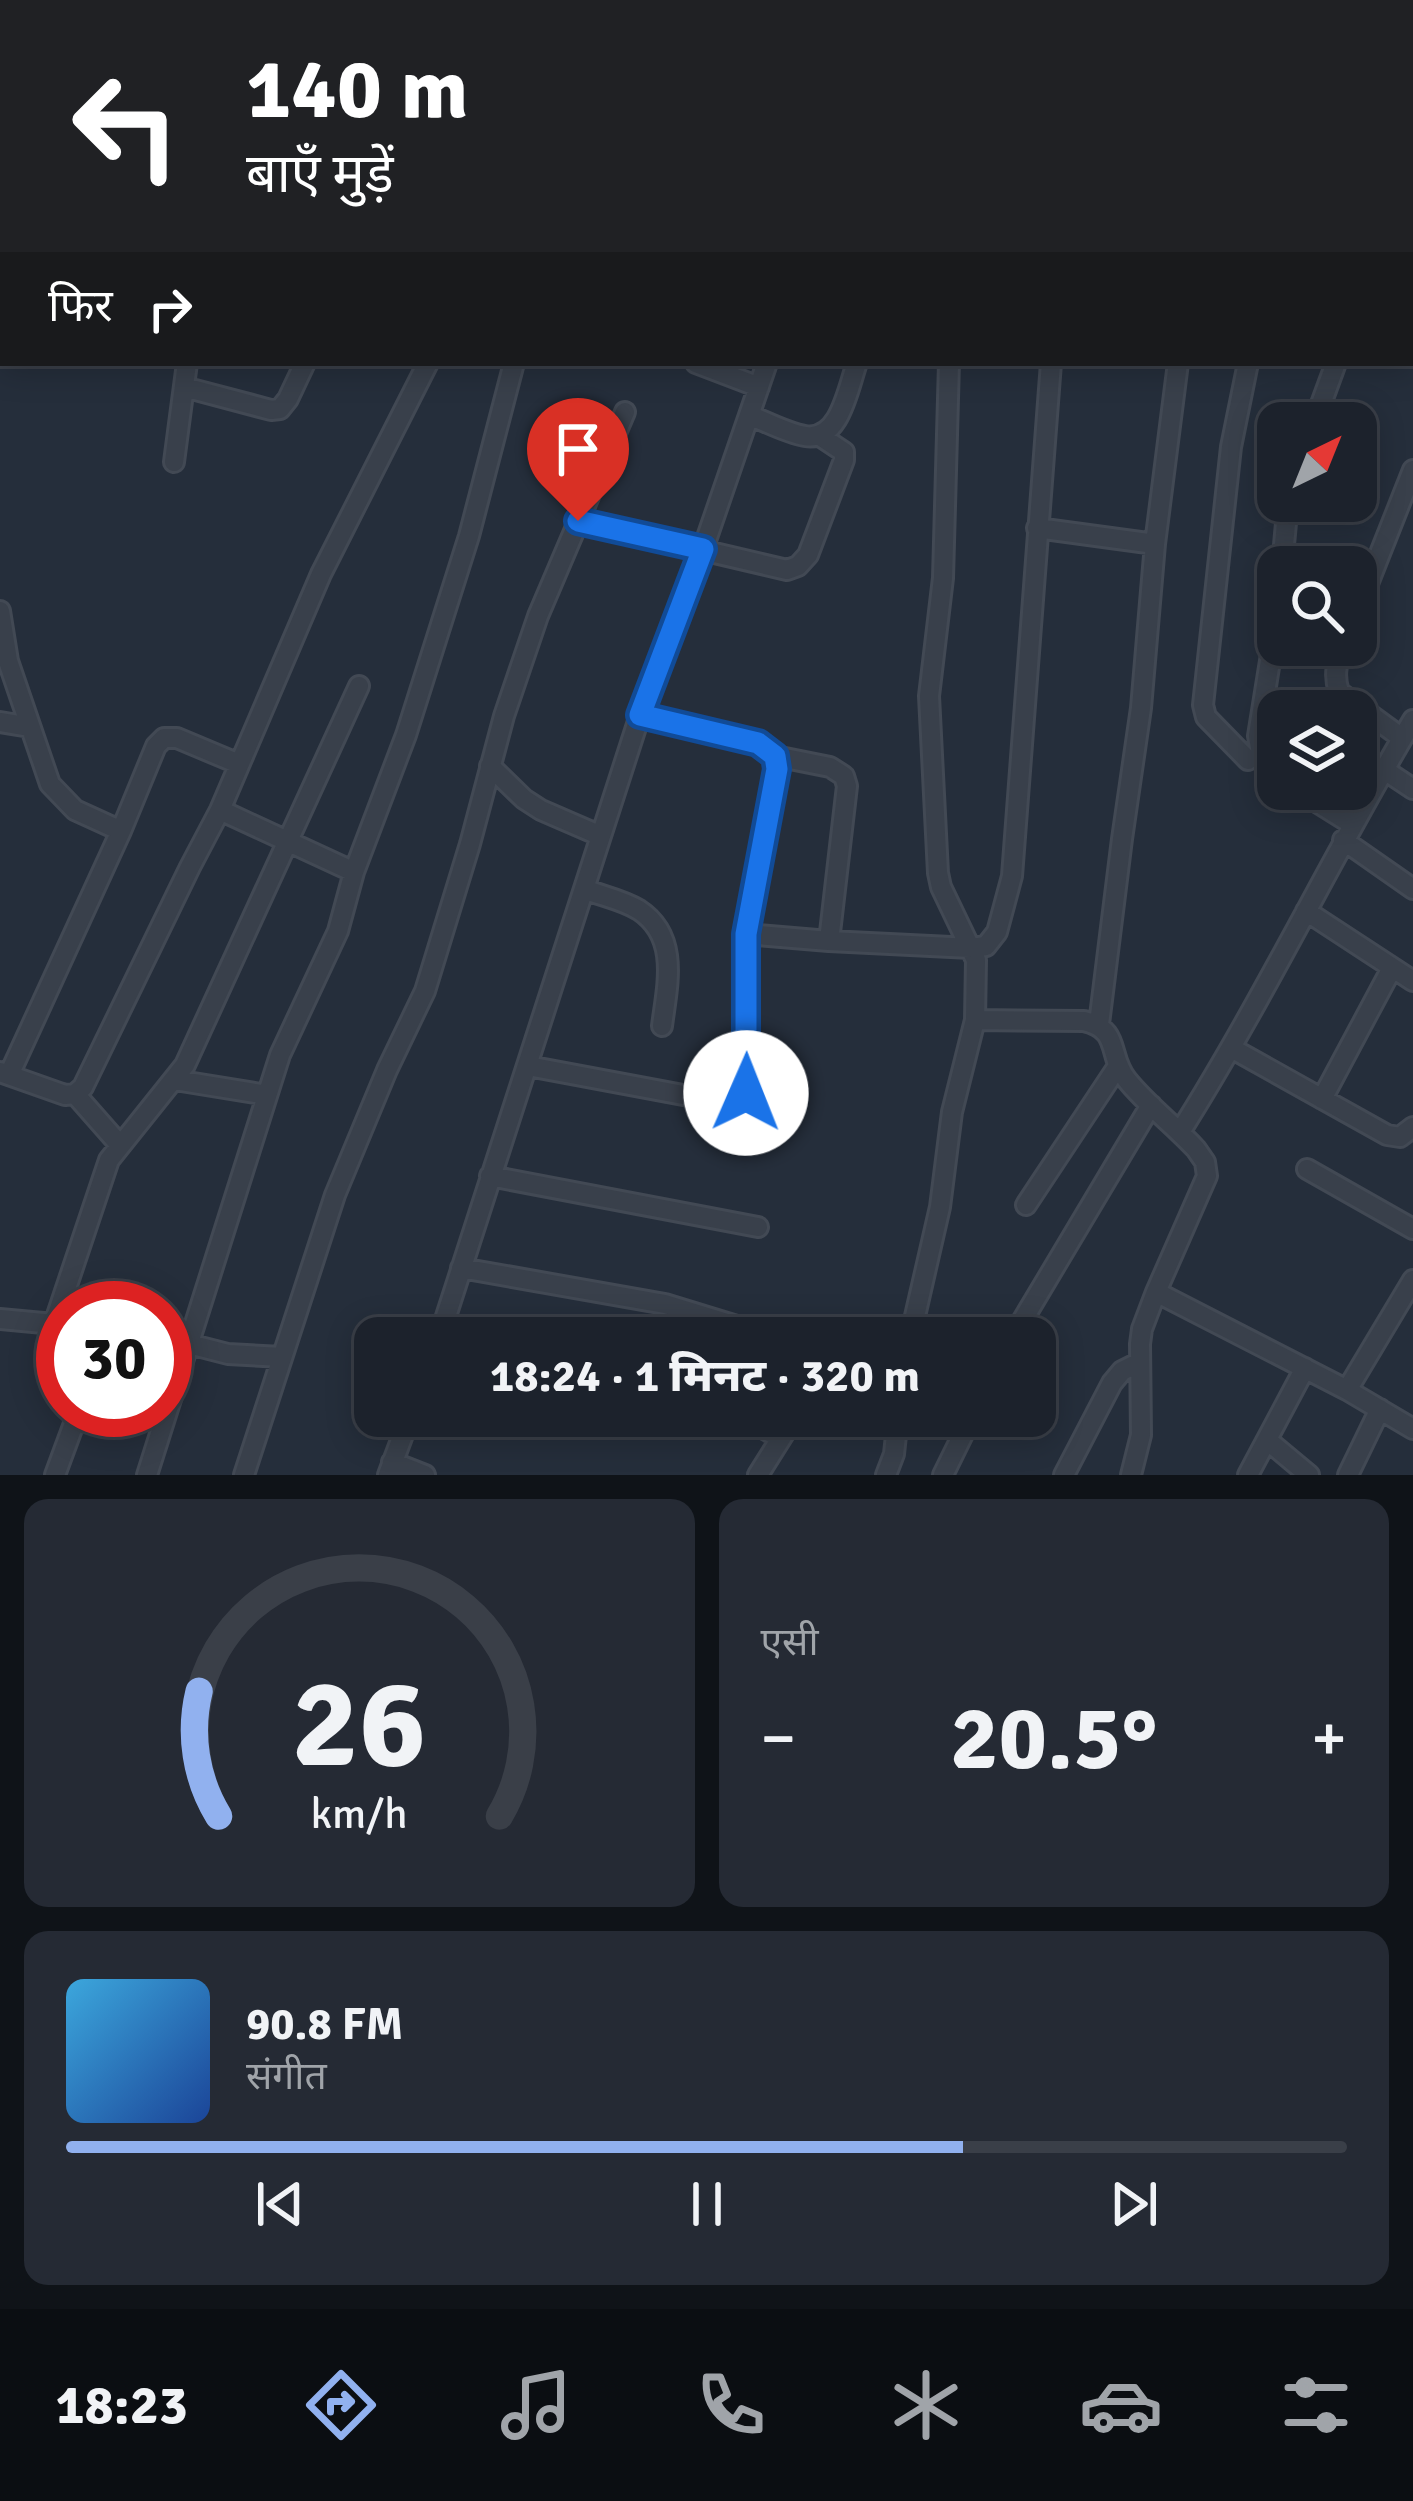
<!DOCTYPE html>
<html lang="hi">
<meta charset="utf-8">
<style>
:root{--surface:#1c222c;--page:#252a34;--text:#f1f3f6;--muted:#a0a4a9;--line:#3a3f48;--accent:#91b1ef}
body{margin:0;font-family:Signika,"Noto Sans Devanagari",sans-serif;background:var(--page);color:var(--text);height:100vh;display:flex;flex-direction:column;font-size:45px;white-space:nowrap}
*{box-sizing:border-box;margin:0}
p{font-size:39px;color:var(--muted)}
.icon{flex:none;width:66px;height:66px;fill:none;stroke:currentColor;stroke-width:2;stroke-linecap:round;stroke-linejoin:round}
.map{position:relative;height:1475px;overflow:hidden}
.side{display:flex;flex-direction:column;gap:24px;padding:24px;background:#0f1318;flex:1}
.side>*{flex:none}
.top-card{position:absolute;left:0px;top:0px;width:1413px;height:366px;box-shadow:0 6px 30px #0003,0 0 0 3px var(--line);background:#202124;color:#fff;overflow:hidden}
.needle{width:78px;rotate:43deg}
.tools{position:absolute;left:1257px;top:402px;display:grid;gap:24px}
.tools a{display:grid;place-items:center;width:120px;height:120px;border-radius:24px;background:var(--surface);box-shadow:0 6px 30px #0003,0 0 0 3px var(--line);font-size:60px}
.speed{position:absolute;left:36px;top:1281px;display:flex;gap:24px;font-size:60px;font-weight:700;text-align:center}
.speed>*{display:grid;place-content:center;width:156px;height:156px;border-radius:50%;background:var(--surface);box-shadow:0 6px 30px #0003,0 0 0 3px var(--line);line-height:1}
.speed .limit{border:18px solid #d22;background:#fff;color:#111}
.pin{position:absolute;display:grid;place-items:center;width:102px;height:102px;color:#fff;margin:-123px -51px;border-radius:50% 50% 50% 0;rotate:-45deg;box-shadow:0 0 12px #0007}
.pin .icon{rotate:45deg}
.me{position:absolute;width:132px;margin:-66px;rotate:1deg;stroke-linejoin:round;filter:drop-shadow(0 0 9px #0008)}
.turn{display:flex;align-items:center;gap:42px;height:252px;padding:0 48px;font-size:54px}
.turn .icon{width:156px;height:156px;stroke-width:2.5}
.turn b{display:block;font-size:84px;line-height:102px}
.then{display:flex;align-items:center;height:114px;padding:0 48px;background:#0003;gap:24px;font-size:45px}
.big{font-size:90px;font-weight:800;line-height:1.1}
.side .card{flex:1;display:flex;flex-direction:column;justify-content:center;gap:18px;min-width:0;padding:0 42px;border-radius:24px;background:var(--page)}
.side .dial{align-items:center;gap:0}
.dial svg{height:312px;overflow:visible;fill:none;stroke:var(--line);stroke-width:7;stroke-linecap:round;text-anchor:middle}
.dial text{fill:var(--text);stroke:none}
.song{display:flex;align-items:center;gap:36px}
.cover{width:144px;height:144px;border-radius:18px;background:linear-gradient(135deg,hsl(200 70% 55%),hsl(220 70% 35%))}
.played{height:12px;border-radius:6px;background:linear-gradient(90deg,var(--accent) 70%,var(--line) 70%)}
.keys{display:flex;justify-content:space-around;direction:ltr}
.heat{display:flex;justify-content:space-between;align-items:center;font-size:66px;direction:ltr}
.side .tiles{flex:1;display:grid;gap:24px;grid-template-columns:1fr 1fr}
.card:last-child{grid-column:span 2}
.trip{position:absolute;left:354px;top:1317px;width:702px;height:120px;border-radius:24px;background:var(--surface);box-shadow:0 6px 30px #0003,0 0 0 3px var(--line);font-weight:800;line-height:120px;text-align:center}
.tabs{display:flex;height:192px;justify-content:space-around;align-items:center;background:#0b0e12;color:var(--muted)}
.tabs .icon{width:84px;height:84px}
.tabs .selected{color:var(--accent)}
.tabs b{font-size:54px;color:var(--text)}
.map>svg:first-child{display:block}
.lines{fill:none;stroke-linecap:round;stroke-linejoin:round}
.minor-casing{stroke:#424954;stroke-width:24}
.minor{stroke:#39404b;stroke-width:18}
.route-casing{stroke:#114b97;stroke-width:30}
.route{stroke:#1a73e8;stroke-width:21}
</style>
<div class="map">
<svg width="1413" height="1475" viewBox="0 0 1413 1475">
<rect width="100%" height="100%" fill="#252e3b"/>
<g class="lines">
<defs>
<path id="minor" d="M440 0 445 3
M759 0 767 3
M1151 0 1160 3
M1382 0 1389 3
M56 3V0
M238 3V0
M636 3 637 0
M886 3 887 0
M1090 3 1091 0
M1238 3 1240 0
M1402 3 1404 0
M0 45 3 46
M0 130H3
M1410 173 1413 165
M0 215 3 216
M1410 279 1413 281
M0 294H3
M696 363 759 387
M949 363 943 578 929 696 938 873 941 887 976 960 975 1020
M1248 363 1231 447 1203 705 1206 717 1248 760
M184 387 271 410 280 409 288 399 305 363
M749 415C767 422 787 433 805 436 840 442 848 388 857 363
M1314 423 1336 363
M174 462 187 363
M578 521 787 570 798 566 808 555 844 460V452L820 436
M1037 528 1155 544
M1282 567 1288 501
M0 611 8 661 50 784 75 810 121 831
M1278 611 1258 736 1261 753 1278 776
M1356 614 1413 470
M1344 645C1337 662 1333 674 1339 692L1402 738
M0 722 30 727
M775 756 830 767 844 776 847 786 829 941
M490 766 524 799 541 810 601 836
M1383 769 1413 789
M1296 789 1352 824
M220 810 354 872
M1343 840 1413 889
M584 889C602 896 623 900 639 910 680 937 667 986 662 1026
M1306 911 1413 981
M746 934 829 941 971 948 986 946 997 932 1012 876 1051 363
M1099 1024 1122 839 1141 708 1155 544 1178 363
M1233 1049 1387 1135 1400 1137 1413 1127
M528 1066 726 1103 738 1101 746 1093V934L777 769 775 756 758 743 640 715
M0 1072 65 1095 75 1094 83 1087 190 867 220 810 321 574 428 363
M9 1075 121 831 156 746 164 738H177L239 764
M175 1080 267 1095
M75 1094 119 1144
M1322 1099 1392 968
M1180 1132C1264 999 1332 856 1413 720
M1307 1169 1413 1229
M490 1176 758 1227
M1026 1205 1118 1066
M461 1268 665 1304 776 1338
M1156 1292 1347 1390 1413 1429
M0 1319 54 1324
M439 1338 640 715 703 549 767 363
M910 1338 940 1207 952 1112 975 1020 1084 1021C1122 1030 1107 1056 1127 1080 1147 1105 1174 1125 1196 1149L1205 1162 1207 1176 1156 1292 1142 1329 1140 1344 1141 1435 1131 1475
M1012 1338 1151 1105
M189 1344 228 1354 282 1357
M63 1356 54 1324 109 1160 185 1065 359 686
M1347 1390 1413 1280
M723 1416 754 1423 780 1438
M1267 1440 1309 1475
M392 1462 425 1475
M55 1475 79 1410
M147 1475 280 1055 338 931 354 872 406 735 469 536 514 363
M244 1475 335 1195 387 1070 425 991 470 844 504 716 538 616 625 412
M388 1475 410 1416
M758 1475 795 1416
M886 1475 894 1454 898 1416
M943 1475 972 1416
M1064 1475 1112 1383 1122 1371 1140 1362
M1248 1475 1305 1368
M1348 1475 1380 1409"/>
</defs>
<use href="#minor" class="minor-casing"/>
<use href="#minor" class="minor"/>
</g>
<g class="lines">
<defs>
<path id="route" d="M578 521 703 549 640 715 758 743 775 756 777 769 746 934V1093"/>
</defs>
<use href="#route" class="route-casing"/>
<use href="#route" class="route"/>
</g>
</svg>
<div class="tools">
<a><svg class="needle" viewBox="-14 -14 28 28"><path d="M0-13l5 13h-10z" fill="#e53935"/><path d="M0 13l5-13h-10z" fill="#a0a4a9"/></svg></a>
<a><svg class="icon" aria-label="search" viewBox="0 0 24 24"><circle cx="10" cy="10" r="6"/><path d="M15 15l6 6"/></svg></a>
<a><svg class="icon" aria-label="layers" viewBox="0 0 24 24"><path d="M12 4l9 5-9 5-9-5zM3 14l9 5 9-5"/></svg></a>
</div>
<div class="speed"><div class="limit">30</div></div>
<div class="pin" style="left:578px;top:521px;background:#d93025"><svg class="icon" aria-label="arrive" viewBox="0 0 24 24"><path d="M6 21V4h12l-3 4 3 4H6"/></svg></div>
<svg class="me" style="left:746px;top:1093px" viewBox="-20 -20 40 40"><circle r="19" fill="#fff"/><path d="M0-13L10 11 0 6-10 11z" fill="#1a73e8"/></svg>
<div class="trip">18:24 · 1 मिनट · 320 m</div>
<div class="top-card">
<div class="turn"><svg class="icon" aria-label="left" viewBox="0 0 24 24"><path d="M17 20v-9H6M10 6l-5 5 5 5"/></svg><div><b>140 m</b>बाएँ मुड़ें</div></div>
<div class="then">फिर<svg class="icon" aria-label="right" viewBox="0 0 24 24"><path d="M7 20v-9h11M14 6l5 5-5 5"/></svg></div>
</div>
</div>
<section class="side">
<div class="tiles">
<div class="card dial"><svg viewBox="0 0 100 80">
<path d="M14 69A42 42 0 1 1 86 69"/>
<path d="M14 69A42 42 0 0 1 9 37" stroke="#91b1ef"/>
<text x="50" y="56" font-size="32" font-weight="700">26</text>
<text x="50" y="72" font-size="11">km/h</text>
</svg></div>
<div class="card"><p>एसी</p>
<div class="heat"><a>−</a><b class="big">20.5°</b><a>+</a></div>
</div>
<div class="card">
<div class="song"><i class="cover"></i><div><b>90.8 FM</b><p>संगीत</p></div></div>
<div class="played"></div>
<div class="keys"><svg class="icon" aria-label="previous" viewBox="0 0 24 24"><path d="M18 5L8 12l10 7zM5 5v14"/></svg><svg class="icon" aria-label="pause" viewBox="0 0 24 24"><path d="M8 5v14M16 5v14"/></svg><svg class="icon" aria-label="next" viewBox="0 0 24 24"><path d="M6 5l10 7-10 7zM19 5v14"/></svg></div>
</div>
</div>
</section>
<nav class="tabs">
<b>18:23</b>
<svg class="icon selected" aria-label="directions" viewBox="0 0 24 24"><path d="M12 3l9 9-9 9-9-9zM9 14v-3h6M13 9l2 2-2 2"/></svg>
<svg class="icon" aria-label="music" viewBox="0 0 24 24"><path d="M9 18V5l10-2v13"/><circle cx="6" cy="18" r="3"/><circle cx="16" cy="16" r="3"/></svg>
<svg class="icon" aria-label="phone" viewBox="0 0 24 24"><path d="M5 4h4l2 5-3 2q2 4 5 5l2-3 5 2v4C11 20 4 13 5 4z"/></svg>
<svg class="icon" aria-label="climate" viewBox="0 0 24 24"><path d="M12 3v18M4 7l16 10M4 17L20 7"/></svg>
<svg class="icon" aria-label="car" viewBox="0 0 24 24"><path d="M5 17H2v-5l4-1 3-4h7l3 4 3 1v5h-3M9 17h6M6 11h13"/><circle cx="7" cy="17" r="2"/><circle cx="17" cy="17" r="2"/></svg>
<svg class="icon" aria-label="filters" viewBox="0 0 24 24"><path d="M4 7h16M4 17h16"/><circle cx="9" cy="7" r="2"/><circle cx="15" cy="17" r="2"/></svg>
</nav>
